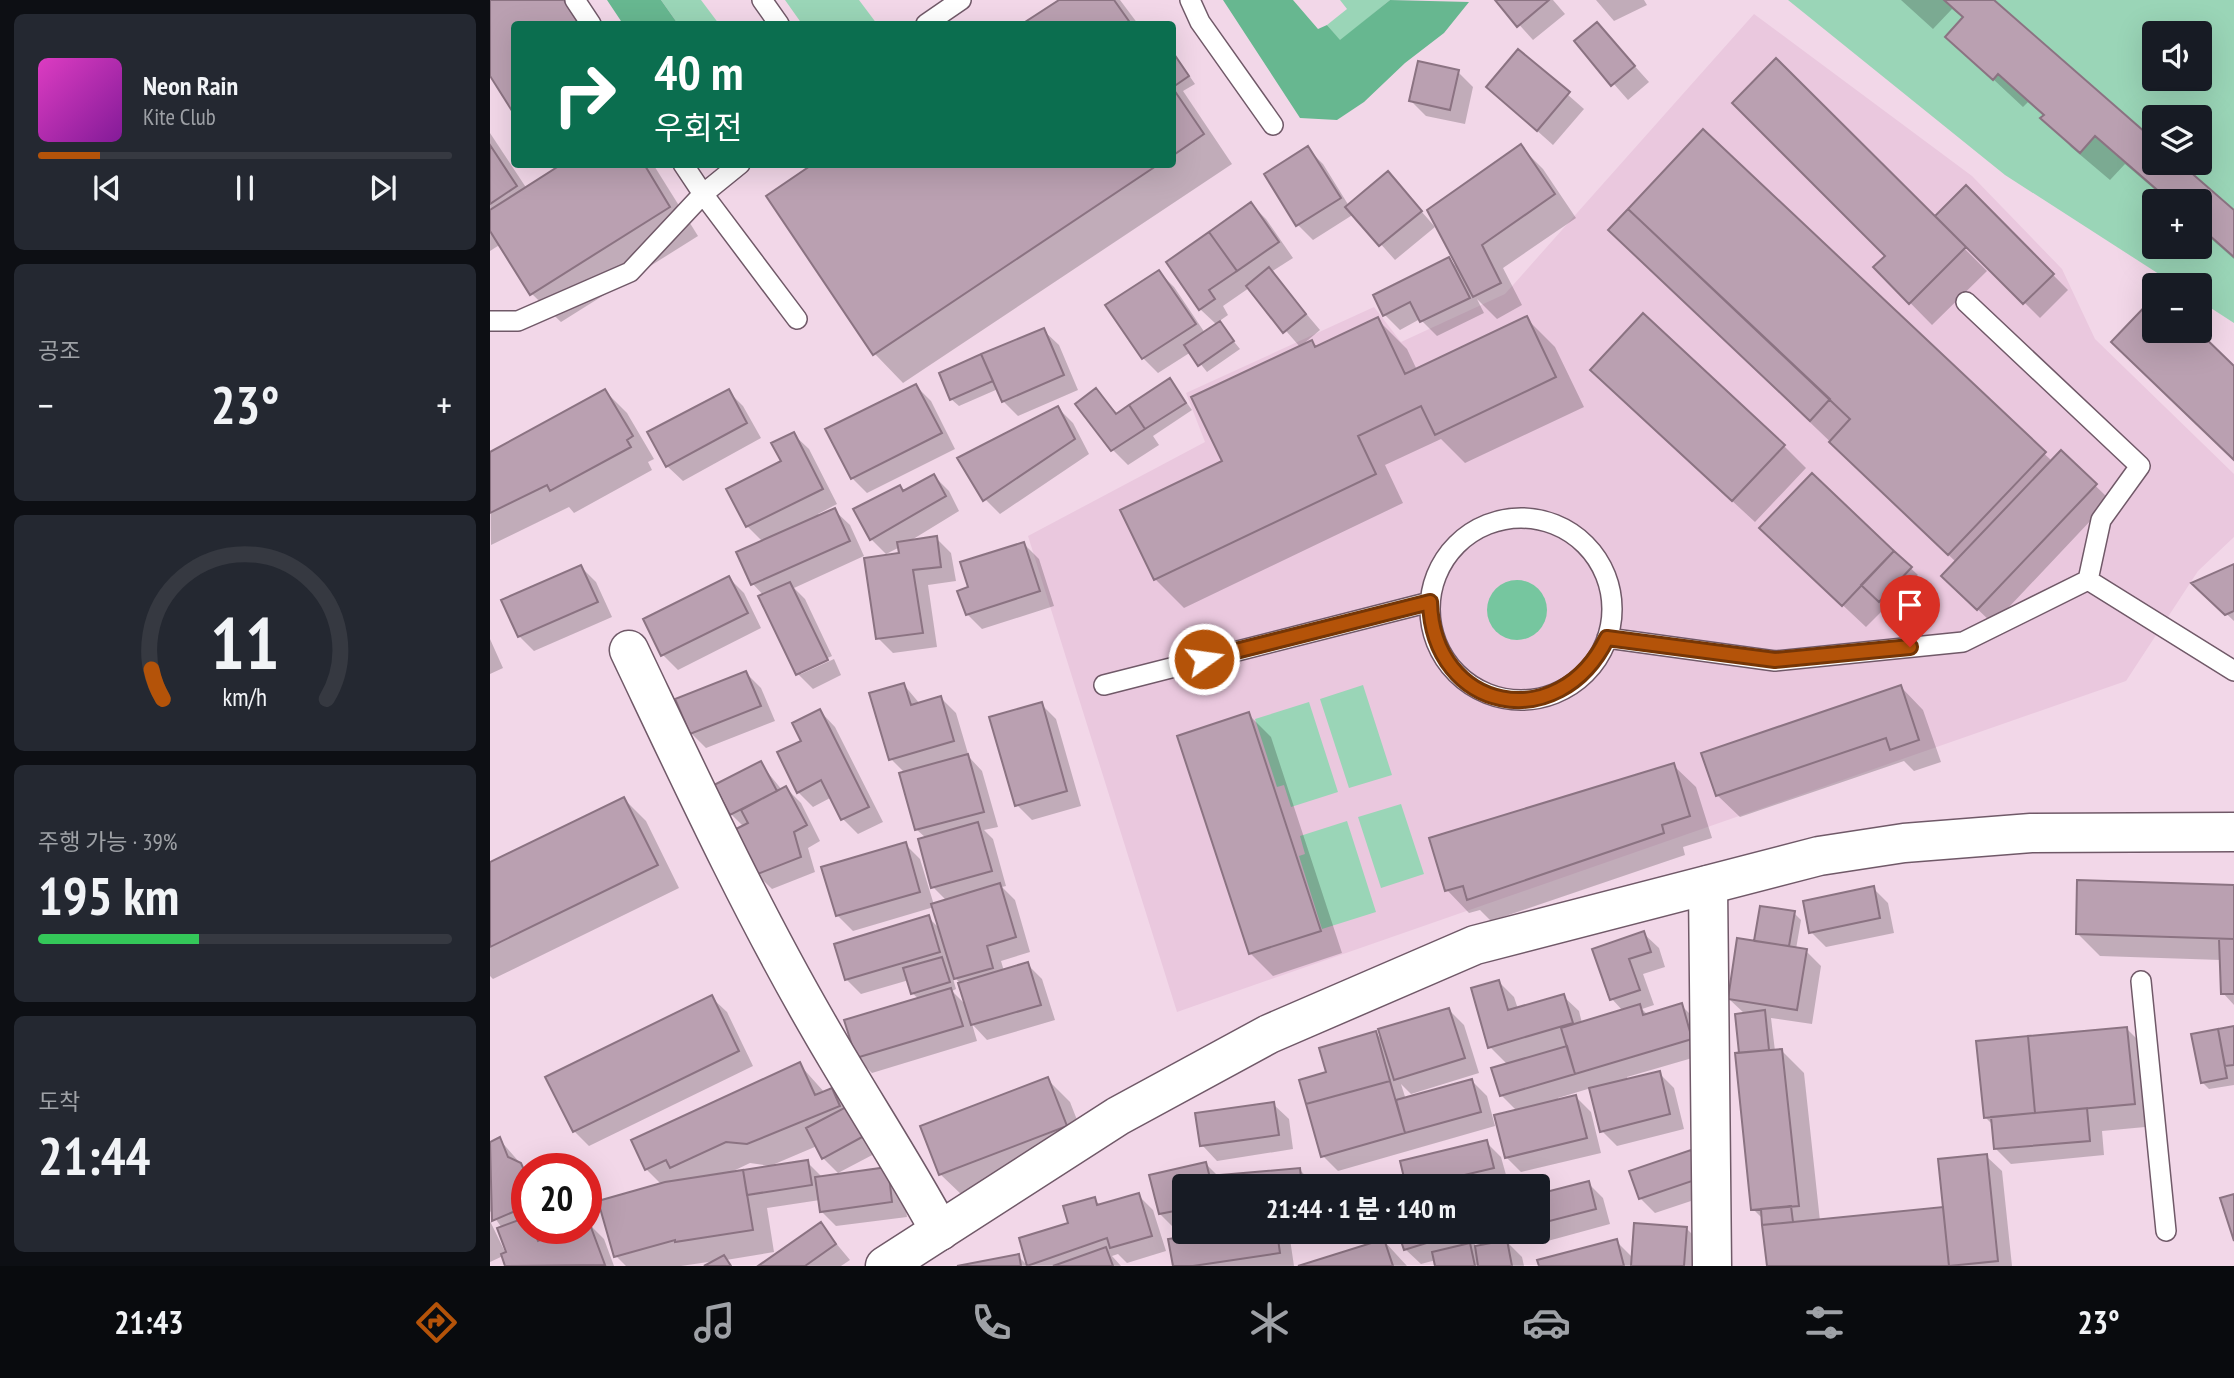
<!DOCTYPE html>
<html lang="ko">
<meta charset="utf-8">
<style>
:root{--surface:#171b24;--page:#242831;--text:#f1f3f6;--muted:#9ea1a6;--line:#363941;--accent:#b45309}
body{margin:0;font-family:"PT Sans Narrow","Noto Sans KR",sans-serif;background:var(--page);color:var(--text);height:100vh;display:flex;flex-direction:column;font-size:26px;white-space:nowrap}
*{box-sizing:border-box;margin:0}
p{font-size:23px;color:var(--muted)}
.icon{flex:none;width:38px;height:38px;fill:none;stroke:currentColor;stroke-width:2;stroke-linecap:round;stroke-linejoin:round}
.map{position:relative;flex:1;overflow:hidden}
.side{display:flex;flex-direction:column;gap:14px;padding:14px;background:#0d0f14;width:490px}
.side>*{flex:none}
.guide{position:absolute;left:21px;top:21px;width:665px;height:147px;border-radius:7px;box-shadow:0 7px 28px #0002;background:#0b6e4f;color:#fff;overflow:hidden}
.buttons{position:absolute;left:1652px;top:21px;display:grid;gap:14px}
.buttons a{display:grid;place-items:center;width:70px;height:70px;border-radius:7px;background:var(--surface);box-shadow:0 7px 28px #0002;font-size:35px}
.speed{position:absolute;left:21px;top:1153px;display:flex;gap:14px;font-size:35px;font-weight:700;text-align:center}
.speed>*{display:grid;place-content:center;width:91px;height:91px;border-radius:50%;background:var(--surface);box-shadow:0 7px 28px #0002;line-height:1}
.speed .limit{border:10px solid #d22;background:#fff;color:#111}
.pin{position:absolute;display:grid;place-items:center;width:60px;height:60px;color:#fff;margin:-72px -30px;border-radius:50% 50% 50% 0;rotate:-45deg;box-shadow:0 0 7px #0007}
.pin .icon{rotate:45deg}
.me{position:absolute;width:77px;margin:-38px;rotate:76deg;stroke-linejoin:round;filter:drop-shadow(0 0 5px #0008)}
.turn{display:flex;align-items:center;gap:24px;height:147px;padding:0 28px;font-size:32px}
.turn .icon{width:91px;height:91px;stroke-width:2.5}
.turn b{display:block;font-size:49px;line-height:60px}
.big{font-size:52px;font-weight:800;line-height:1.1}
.side .card{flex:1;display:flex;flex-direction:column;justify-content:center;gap:10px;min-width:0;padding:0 24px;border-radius:10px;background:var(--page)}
.side .dial{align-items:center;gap:0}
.dial svg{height:182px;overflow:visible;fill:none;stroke:var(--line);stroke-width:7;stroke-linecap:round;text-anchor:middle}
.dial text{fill:var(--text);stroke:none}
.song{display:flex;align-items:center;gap:21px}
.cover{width:84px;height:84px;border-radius:10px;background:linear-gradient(135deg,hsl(310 70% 55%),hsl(290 70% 35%))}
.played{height:7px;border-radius:4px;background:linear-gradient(90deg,var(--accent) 15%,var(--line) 15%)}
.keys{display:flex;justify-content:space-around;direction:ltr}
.heat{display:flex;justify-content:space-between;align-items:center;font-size:38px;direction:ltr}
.charge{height:10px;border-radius:5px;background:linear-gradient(90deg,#34c759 39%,var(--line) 0)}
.trip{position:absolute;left:682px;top:1174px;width:378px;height:70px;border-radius:7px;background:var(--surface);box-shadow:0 7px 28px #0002;font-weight:800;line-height:70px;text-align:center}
.dock{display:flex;height:112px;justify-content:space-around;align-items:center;background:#090b0e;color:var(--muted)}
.dock .icon{width:49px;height:49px}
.dock .current{color:var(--accent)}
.dock b{font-size:32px;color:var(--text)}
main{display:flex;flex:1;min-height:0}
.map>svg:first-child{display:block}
.built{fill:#eac8de}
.green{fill:#9ad5b7;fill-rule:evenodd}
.forest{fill:#67b790}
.water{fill:#76c69f}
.shadow{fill:#0003;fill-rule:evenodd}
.building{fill:#baa0b1;stroke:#8b7382;stroke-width:2}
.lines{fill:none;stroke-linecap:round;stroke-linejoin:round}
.service-casing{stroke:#705968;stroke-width:22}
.minor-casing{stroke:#705968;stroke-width:41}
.tertiary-casing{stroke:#705968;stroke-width:41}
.service{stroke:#fff;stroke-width:19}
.minor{stroke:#fff;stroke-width:38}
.tertiary{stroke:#fff;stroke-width:38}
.route-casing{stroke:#753606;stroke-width:18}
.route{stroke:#b45309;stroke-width:12}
</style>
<main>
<section class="side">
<div class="card">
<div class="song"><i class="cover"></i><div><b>Neon Rain</b><p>Kite Club</p></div></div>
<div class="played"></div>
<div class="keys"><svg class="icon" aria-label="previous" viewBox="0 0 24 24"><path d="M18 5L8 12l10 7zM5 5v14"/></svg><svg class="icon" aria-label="pause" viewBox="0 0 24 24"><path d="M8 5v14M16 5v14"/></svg><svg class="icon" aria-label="next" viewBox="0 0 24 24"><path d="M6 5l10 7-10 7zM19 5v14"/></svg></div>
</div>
<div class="card"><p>공조</p>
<div class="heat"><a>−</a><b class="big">23°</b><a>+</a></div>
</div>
<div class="card dial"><svg viewBox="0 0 100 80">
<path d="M14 69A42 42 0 1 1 86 69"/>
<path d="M14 69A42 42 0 0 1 9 56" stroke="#b45309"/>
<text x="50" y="56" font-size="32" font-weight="700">11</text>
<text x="50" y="72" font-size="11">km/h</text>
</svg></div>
<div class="card"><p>주행 가능 · 39%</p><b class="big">195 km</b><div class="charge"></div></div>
<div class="card"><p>도착</p><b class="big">21:44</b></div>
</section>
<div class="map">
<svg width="1744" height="1266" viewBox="0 0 1744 1266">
<rect width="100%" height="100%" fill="#f2d7e8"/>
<path class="built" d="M1264 14 1482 176 1572 269 1605 339 1744 474V537L1708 571 1636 681 687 1012 538 536 715 442 696 393 884 307 911 342 1015 294Z"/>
<path class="green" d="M171 0H211L229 24H188Z
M295 0H369L387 24H312Z
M850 0H900L850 41 837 25 857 9Z
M1298 0H1744V323L1710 301V285H1686L1515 175ZM1664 33H1710V79H1664ZM1664 117H1710V163H1664ZM1664 201H1710V247H1664Z
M873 685 902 775 859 788 830 699Z
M819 702 848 792 801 807 794 785 787 787 765 719Z
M911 804 934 874 891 888 868 817Z
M857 821 886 912 832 929 809 856 815 854 810 836Z"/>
<path class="forest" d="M117 0H171L188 24H133Z
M733 0H803L828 29 837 25 850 40 900 0 979 2 954 33 915 63 874 102 847 120 810 118Z"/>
<path class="water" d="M997 610a30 30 0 1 1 60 0a30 30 0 1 1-60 0Z"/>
<path class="shadow" d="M0 0H83L98 24H24V111L0 72Z
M572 0H630L648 24H536Z
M1007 0H1063L1075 14 1043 40Z
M1106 0H1154L1157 5 1124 21Z
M1411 0H1502L1664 142V163H1688L1744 212V259L1710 229V201H1678L1635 164 1620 180 1581 147 1554 116 1538 102 1533 107 1458 37 1474 19 1462 9 1443 29Z
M1107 24 1159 82 1138 100 1086 41Z
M682 51 705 84 693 91 742 164 413 383 385 354 279 196 326 164H682Z
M1028 51 1094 109 1063 145 998 87Z
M1286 61 1497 271 1442 325 1385 267 1398 256Z
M968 72 983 87 975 124 936 116 921 101Z
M1213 132 1562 461 1571 452 1620 500 1503 624 1453 576 1466 562 1142 252Z
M0 133 37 189 68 170 63 164H163L208 236 71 322 42 294 11 244 0 251Z
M1031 147 1053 169 1086 218 1013 268 1032 305 1007 319 987 299 994 313 947 336 930 319 910 330 895 315 959 259 970 270Z
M818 149 833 164 859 206 898 173 945 227 905 260 864 214 823 240 808 225Z
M1476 187 1578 290 1550 318 1447 216Z
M761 204 776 219 803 258 781 272 830 330 812 345 821 342 828 348 888 320 917 349 927 370 1036 318 1065 347 1094 407 975 463 951 439 895 465 913 503 694 608 665 579 734 462 810 347 759 288 733 306 738 315 728 322 750 349 717 372 701 352 668 373 653 358 669 272 684 287 715 333 727 325 710 309 678 262Z
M553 330 569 345 588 390 528 416 513 401 508 389 469 406 461 399Z
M680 380 702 410 663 436 669 445 638 465 623 450 606 391 628 414Z
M426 386 441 401 465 449 377 493 362 478Z
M115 391 137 413 164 459 158 462 162 470 84 513 79 507 1 545 0 453Z
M238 391 253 406 271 438 193 481 177 466Z
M1124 392 1294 446 1316 468 1265 522Z
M568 408 583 423 599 454 510 514 495 499Z
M303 434 319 449 347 504 328 514 330 516 344 510 360 525 374 556 304 588 315 599 342 656 311 670V674L344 659 351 675 323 689 308 674 274 596 263 584 248 553 273 542 257 526 293 462Z
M444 476 459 491 469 511 420 541 446 538 461 553 466 581 438 585 447 647 403 653 388 638 411 554 410 547 396 554 381 539 410 487 414 492Z
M1322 476 1428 575 1376 627 1294 550Z
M534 544 549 559 564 606 492 629 477 614 481 588Z
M1744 565V621L1704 583Z
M91 567 106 582 122 617 44 651 29 636Z
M239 578 254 593 271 628 188 670 173 655Z
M0 639 13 668 0 674Z
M256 673 271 688 285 721 216 748 201 733Z
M414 685 430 704 451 698 466 713 479 757 492 771 508 827 494 830 503 839 516 886 512 887 525 900 540 952 511 961 514 971 537 964 552 979 565 1020 497 1040 482 1024 487 1041 382 1073 367 1058 429 999 422 993 419 980 371 994 356 979 438 917 451 930 444 907 363 931 348 916 415 844 430 859 444 905 457 901 443 887 436 838 426 829 415 773 401 759ZM462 975 469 982 476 1005 462 991 466 989Z
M1411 687 1433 710 1451 762 1424 771 1414 761 1250 817 1227 795Z
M551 704 566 719 591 806 542 820 527 805Z
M330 711 345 727 393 822 368 834 353 819 342 797 323 807 308 792 313 741Z
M758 714 781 737 852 953 783 976 760 953Z
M270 763 292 790 296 788 311 803 330 841 318 848 325 872 282 889 252 860 254 827 241 814Z
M1183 765 1206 787 1222 838 1193 847 1195 855 1001 921 990 910 979 913 957 890Z
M134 799 156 821 189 888 3 979 0 976V864Z
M1589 881 1744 887V1005L1733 993 1731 960 1610 956 1588 934Z
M1383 888 1398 903 1404 933 1336 947 1321 932Z
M1304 913 1311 920 1306 949 1316 951 1331 966 1322 1024 1281 1018 1285 1051H1292L1314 1073 1330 1221 1455 1208 1496 1156 1512 1171 1522 1266H1278L1274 1220 1263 1209 1251 1054 1255 1014 1239 999 1269 943Z
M1153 933 1169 948 1175 967 1153 974 1164 1005 1152 1009 1158 1015 1191 1005 1206 1020 1216 1054 1137 1077 1138 1080 1169 1073 1184 1088 1194 1129 1127 1146 1112 1131 1101 1088 1068 1098V1101L1086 1097 1101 1112 1111 1153 1031 1172 1016 1157 1027 1111 1011 1095 1018 1065 1000 1047 983 989 1009 982 1024 997 1028 1009 1073 996 1089 1011 1092 1023 1133 1011 1122 999 1104 950Z
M221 997 237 1012 263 1066 99 1146 84 1131Z
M959 1010 974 1025 989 1073 921 1094 911 1084 916 1100 982 1081 997 1096 1005 1126 848 1171 833 1156 838 1074 886 1033 894 1042Z
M1744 1028V1085L1719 1089 1712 1082 1703 1035Z
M1637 1029 1659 1051 1666 1126 1612 1131 1614 1155 1521 1164 1506 1149 1504 1126 1495 1117Z
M310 1065 335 1093 341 1090 364 1112 388 1152 348 1173 333 1158 327 1146 280 1166 260 1163 239 1173 317 1162 333 1178 397 1169 412 1184 417 1217 346 1226 331 1211 330 1200 277 1208 284 1252 236 1260 242 1266H217L225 1261 191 1266H136L126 1256 172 1185 156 1169Z
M557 1079 580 1102 598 1148 473 1196 450 1174Z
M783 1104 799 1119 803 1149 727 1161 712 1145Z
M9 1139 37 1171V1228H48L56 1240 96 1228V1213L103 1228 114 1239 124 1266H17L13 1256 0 1262V1221L17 1256 19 1255 12 1228 0 1211V1144Z
M996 1142 1011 1157 1018 1182 1001 1186H918L912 1163Z
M1201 1152 1225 1193 1165 1213 1150 1198Z
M716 1164 734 1182 810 1170 825 1186H695V1227L685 1229 670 1214 662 1176Z
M1098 1183 1113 1198 1120 1224 1054 1242 1044 1232H1048V1196Z
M648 1195 663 1210 676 1251 637 1263 628 1254 622 1256 631 1266H539L531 1239 581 1225 604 1199 611 1206Z
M330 1224 360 1260 351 1266H271Z
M1196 1228 1211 1243 1210 1266H1050L1126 1241 1143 1258Z
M736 1232H793L800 1239 804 1266H684Z
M910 1232H981L986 1247 1017 1242 1032 1257 1034 1266H947L946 1260 931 1264 915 1249Z
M894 1241 917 1266H814Z
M528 1256 538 1266H476Z"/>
<path class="building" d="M0 0H74L89 24H24V114L0 76Z
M569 0H624L641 24H532Z
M1005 0H1059L1027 27Z
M1454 0H1504L1664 140V163H1690L1744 210V257L1710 227V201H1680L1605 136 1590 153 1550 118 1554 115 1508 74 1503 80 1455 37 1473 17Z
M1107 22 1145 66 1121 86 1084 41Z
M1028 49 1080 92 1047 131 996 87Z
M682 51 699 76 683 87H682Z
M1286 58 1476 247 1419 304 1383 267 1395 256 1242 103Z
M928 61 969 70 960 110 919 101Z
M682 87 714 134 682 156Z
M1213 129 1556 452 1458 555 1339 442 1360 419 1138 209Z
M1031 144 1065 194 992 245 1011 283 983 297 937 210Z
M0 145 27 186 0 204Z
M818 146 851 198 806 226 774 174Z
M72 164H154L180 207 40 295 0 231V210Z
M323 164H669L383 355 276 196Z
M898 171 932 211 889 246 855 207Z
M1476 185 1564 274 1533 304 1445 216Z
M761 202 789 242 747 271 719 232Z
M1138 209 1340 399 1320 421 1118 230Z
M719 232 747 271 719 290 725 299 709 310 676 262Z
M959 257 980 298 930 322 920 302 893 316 883 295Z
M779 267 816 314 793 333 756 286Z
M669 270 706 324 652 359 615 305Z
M1664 297V331H1708L1744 366V460L1621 342Z
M1153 313 1295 445 1242 501 1100 370Z
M1037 316 1066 377 945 435 931 406 868 436 886 474 664 580 630 510 732 461 701 397 822 340 825 347 888 317 915 374Z
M730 321 744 341 708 366 694 345Z
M554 328 574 375 512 402 491 354Z
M491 354 503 381 460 400 449 373Z
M680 378 696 403 655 429 639 405Z
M426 384 452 433 361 479 335 429Z
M606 388 626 414 639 405 655 429 621 451 585 404Z
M115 389 143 436 137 440 141 447 60 491 57 485 0 513V452Z
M239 389 257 423 176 467 157 432Z
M568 406 585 439 493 501 467 458Z
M304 432 333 489 256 527 236 489 291 461 281 443Z
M1571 450 1607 484 1487 610 1451 576Z
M1322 473 1404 551 1352 606 1269 528Z
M444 474 456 496 380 540 363 509 410 485 413 491Z
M345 508 360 541 261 585 246 552Z
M447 536 451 567 423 570 433 633 386 639 374 558 409 553 407 542Z
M534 542 550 591 476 615 467 591 478 587 470 562Z
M1404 551 1422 567 1389 602 1371 585Z
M1744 564V611L1735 615 1701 583Z
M91 565 108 602 28 637 11 600Z
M239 576 258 613 171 656 153 619Z
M300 582 338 660 306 675 268 596Z
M256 671 271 706 200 734 185 699Z
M414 683 421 705 451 696 464 741 399 760 379 693Z
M1411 685 1429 740 1400 750 1396 738 1226 796 1211 753Z
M552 702 577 791 525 806 499 717Z
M330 709 379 807 351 820 331 780 307 793 287 752 311 741 302 723Z
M759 712 831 931 759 954 687 736Z
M478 754 494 812 425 830 409 773Z
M271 761 287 791 240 815 224 785Z
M1184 763 1200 816 1172 825 1174 833 977 900 973 886 955 891 939 838Z
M296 786 317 825 304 832 311 857 265 875 238 833 258 823 251 810Z
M134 797 168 865 0 947V862Z
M488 822 502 871 441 888 428 839Z
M416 842 430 892 346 916 331 867Z
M1587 880 1744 885V939L1586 934Z
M510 883 526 937 497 946 503 968 464 979 441 904Z
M1384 886 1390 918 1319 933 1313 901Z
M1270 906 1305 911 1299 946 1264 941Z
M439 915 450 952 355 980 344 944Z
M1154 931 1161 952 1139 959 1150 990 1120 1000 1102 949Z
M1247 938 1317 949 1307 1010 1238 999Z
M1729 939H1744V994H1731Z
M452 957 460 982 421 994 413 968Z
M538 962 551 1005 481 1025 468 983Z
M1009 980 1018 1010 1074 994 1083 1023 998 1048 981 988Z
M461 988 473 1026 366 1058 354 1020Z
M222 995 249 1051 83 1132 55 1077Z
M1192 1003 1202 1039 1085 1074 1071 1028 1150 1004 1153 1015Z
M959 1008 975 1058 904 1080 888 1029Z
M1275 1010 1279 1050 1249 1053 1245 1014Z
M1744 1026V1065L1735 1066 1728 1029Z
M1637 1027 1645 1104 1545 1113 1538 1036Z
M1728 1029 1737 1078 1711 1083 1701 1034Z
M886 1031 900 1081 816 1104 809 1080 836 1072 829 1048Z
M1538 1036 1545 1113 1494 1118 1486 1041Z
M1077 1046 1085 1074 1010 1096 1001 1068Z
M1292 1049 1309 1206 1261 1210 1245 1053Z
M310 1062 325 1095 342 1088 350 1106 257 1144 236 1142 180 1168 176 1160 155 1170 141 1140Z
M1170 1071 1180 1114 1110 1132 1099 1088Z
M558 1077 577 1126 449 1175 430 1126Z
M982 1079 991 1112 915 1133 906 1100Z
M900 1081 915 1133 831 1157 816 1104Z
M1086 1095 1097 1138 1015 1158 1004 1115Z
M784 1102 789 1135 710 1146 705 1113Z
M358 1106 374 1136 332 1159 316 1128Z
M1597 1108 1600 1141 1504 1149 1501 1117Z
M10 1137 18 1157 31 1163 37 1177V1206L2 1221 0 1142Z
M997 1140 1004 1168 928 1186H916L910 1161Z
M1201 1150 1211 1178 1149 1199 1139 1171Z
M1497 1154 1508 1261 1459 1266 1448 1159Z
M318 1160 322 1185 257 1195 253 1170Z
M716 1162 722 1186H695V1209L669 1214 659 1175Z
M398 1167 402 1202 330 1212 325 1177Z
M810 1168 812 1186H733L731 1175Z
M253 1170 263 1230 185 1242V1240L124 1257 108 1201 175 1182Z
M1099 1181 1106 1209 1048 1224V1194Z
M649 1193 662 1236 620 1248 617 1238 537 1266 529 1238 578 1223 573 1206 605 1197 607 1205Z
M1744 1194V1241L1730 1198Z
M1301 1206 1303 1222 1272 1225 1271 1209Z
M1453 1207 1459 1266H1277L1272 1225Z
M37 1217V1228H43L48 1241 62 1235 60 1228H96L99 1222 115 1265 15 1266 11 1254 16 1252 7 1228Z
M331 1222 346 1244 315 1266H268Z
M1144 1223 1197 1227 1194 1266H1141Z
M724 1232H787L790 1253 703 1266H683L678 1239Z
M908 1232H972L914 1250Z
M894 1239 903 1266H808Z
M1127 1239 1134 1266H1049L1047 1260Z
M1017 1240 1022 1266H988L985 1246Z
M980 1243 985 1266H945L942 1252Z
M616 1247 623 1266H563Z
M529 1254 531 1266H467Z
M234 1255 241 1266H214Z"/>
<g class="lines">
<defs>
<path id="service" d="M85 0 101 24
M272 0 289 24
M700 0 710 22 783 125
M436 24 471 0
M193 164 213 194 250 164
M1476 302 1650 466 1611 520 1598 580
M0 321H28L140 272 213 194 307 319
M940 609a91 91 0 1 1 182 0a91 91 0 1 1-182 0Z
M1117 638 1285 661 1473 642 1598 580 1744 671
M614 685 940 602
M1651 981 1676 1231"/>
<path id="minor" d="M139 650C199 776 258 904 328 1025 368 1095 412 1161 450 1231
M1218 885 1222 1266"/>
<path id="tertiary" d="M395 1266 628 1116 779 1034 985 945 1329 856 1414 843 1541 833 1744 832"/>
</defs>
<use href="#service" class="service-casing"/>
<use href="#minor" class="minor-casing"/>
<use href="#tertiary" class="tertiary-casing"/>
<use href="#service" class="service"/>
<use href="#minor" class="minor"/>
<use href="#tertiary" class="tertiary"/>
</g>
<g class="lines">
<defs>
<path id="route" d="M714 659 940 602C943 712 1069 737 1117 638L1285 660 1420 647"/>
</defs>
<use href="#route" class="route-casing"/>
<use href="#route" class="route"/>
</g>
</svg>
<div class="buttons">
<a><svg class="icon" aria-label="sound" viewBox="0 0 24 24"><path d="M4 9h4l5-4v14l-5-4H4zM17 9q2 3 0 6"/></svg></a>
<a><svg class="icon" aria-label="layers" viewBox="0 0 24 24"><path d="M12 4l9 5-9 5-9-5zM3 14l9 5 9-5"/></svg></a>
<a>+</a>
<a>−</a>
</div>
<div class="speed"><div class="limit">20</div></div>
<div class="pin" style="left:1420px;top:647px;background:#d93025"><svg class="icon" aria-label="arrive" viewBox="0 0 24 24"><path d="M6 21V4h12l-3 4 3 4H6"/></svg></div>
<svg class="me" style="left:714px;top:659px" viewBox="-20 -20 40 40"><circle r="17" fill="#b45309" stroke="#fff" stroke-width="3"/><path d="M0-11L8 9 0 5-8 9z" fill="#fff"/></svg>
<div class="trip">21:44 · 1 분 · 140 m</div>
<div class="guide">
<div class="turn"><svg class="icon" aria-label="right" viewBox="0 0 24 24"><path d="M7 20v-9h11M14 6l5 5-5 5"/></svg><div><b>40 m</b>우회전</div></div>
</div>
</div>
</main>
<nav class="dock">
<b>21:43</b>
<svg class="icon current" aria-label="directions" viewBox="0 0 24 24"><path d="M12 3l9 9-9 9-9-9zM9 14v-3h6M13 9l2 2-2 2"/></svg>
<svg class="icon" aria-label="music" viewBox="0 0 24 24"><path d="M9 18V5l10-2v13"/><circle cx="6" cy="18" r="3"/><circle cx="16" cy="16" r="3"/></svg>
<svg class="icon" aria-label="phone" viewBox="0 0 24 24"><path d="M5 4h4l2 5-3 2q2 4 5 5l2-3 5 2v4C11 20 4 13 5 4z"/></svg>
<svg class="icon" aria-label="climate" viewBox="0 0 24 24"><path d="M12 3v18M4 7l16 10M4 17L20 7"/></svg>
<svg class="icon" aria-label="car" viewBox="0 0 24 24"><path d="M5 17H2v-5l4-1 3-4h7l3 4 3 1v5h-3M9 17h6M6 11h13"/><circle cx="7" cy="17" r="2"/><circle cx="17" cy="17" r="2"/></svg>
<svg class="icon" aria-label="filters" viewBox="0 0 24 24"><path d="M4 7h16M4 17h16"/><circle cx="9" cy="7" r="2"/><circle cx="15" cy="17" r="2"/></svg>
<b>23°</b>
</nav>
